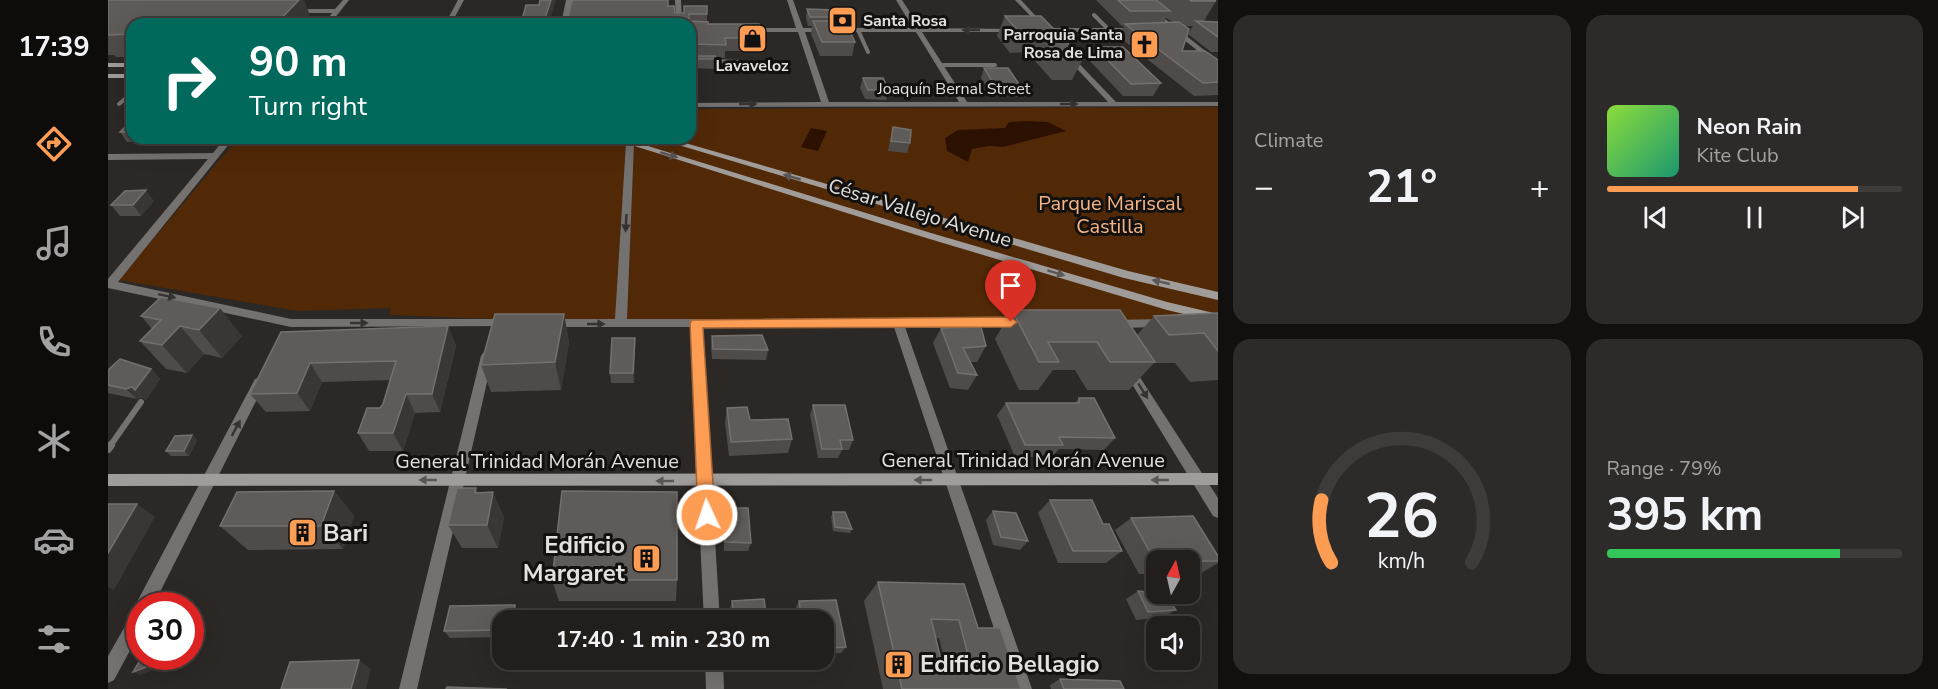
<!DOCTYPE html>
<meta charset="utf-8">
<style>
:root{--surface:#211e1c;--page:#2d2b29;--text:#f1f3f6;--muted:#a2a2a3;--line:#3e3c3b;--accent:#fd9d54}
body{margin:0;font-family:"Nunito Sans",sans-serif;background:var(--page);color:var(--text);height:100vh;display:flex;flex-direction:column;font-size:22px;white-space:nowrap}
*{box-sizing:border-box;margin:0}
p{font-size:20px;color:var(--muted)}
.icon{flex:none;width:33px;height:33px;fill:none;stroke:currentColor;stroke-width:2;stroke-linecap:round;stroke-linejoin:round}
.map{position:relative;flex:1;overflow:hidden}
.panel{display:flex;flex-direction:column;gap:15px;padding:15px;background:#12100f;width:720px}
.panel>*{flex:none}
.top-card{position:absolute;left:18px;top:18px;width:570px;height:126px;border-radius:18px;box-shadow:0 6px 24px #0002,0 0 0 2px var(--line);background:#00695c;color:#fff;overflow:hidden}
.needle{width:39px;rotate:8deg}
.fabs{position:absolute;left:1038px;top:550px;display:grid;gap:12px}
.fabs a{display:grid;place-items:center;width:54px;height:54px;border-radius:12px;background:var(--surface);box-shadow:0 6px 24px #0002,0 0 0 2px var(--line);font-size:30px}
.speed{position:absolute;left:18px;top:592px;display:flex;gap:12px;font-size:30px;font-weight:700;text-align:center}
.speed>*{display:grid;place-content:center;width:78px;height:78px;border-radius:50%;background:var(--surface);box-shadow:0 6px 24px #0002,0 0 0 2px var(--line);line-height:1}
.speed .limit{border:9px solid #d22;background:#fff;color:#111}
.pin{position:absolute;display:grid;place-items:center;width:51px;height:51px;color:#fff;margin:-62px -26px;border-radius:50% 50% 50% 0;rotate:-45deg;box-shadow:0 0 6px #0007}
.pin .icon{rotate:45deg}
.me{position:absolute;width:66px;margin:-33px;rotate:357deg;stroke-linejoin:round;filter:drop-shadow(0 0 4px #0008)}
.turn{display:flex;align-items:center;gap:21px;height:126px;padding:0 24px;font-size:27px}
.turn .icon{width:78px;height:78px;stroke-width:2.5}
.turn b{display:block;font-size:42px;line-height:51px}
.big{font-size:45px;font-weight:700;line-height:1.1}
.panel .widget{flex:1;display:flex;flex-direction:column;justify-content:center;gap:9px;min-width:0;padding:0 21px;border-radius:18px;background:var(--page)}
.panel .dial{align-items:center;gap:0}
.dial svg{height:156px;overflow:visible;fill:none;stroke:var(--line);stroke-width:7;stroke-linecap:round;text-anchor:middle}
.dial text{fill:var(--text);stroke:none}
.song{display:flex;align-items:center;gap:18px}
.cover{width:72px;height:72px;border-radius:9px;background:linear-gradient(135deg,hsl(90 70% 55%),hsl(160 70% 35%))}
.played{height:6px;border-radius:3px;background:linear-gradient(90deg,var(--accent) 85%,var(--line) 85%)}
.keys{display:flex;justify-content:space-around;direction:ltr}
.heat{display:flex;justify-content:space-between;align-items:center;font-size:33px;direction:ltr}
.charge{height:9px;border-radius:4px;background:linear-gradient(90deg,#34c759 79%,var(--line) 0)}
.panel .tiles{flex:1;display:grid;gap:15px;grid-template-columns:repeat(2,1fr)}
.trip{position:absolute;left:384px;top:610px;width:342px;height:60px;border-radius:18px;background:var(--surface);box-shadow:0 6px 24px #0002,0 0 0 2px var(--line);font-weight:700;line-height:60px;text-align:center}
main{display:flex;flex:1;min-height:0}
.tabs{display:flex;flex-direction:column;width:108px;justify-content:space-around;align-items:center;background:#0d0c0b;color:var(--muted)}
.tabs .icon{width:42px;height:42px}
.tabs .on{color:var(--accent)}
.tabs b{font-size:27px;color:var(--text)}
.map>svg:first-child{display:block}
.green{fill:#512907}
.water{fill:#2c1100}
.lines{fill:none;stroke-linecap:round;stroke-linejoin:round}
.lane-far2{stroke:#747271;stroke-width:4}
.lane-far1{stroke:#747271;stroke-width:6}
.lane{stroke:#747271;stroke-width:8}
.street{fill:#747271;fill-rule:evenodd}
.secondary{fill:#9f9c9a;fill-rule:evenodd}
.wall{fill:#4f4b48;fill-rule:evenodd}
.shaded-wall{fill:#3a3633}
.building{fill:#5f5b59;stroke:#74706e;stroke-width:1.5;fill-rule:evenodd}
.oneway{fill:#353332}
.oneway2{fill:#595655}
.route{fill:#fd9d54;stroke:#a46637;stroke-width:1.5}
.labels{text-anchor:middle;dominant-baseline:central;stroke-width:6;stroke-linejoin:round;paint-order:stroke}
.far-poi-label{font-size:16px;font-weight:bold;fill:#e3e1df;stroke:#131110;text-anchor:start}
.far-street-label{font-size:16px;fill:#e3e1df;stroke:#131110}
.park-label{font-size:20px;fill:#f6b485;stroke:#131110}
.street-label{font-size:20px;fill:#e3e1df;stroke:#131110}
.near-poi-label{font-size:24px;font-weight:bold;fill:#e3e1df;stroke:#131110;text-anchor:start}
</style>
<main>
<nav class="tabs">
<b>17:39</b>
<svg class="icon on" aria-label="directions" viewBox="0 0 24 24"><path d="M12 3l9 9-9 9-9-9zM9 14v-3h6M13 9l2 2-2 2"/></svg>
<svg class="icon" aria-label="music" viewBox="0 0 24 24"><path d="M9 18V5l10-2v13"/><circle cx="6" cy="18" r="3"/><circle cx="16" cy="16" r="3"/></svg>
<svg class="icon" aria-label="phone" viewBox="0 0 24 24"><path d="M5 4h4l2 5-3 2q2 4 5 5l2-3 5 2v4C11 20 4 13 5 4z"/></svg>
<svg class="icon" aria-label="climate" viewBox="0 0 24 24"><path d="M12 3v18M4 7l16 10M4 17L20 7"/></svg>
<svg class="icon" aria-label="car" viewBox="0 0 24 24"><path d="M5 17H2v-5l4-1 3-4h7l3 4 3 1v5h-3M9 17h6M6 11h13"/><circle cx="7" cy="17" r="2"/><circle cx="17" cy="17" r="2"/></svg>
<svg class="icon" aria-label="filters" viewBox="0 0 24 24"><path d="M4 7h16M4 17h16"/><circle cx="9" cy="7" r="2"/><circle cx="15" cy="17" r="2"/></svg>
</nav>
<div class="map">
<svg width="1110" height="689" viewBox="0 0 1110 689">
<rect width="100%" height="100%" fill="#2c2825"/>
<path class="green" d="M1110 107V316L1100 324 390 319 282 315 283 308 190 311 11 280 130 138H582V109Z"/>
<path class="water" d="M919 121 940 122 958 131 895 147 881 146 864 149 860 162 839 151 837 138 850 130 897 128 901 122Z
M703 128 719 131 710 151 693 147Z"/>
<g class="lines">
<path class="lane-far2" d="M986 15 1001 30
M750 30 760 52
M601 61 633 62
M831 65H887
M11 104 24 93"/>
<path class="lane-far1" d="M2 446 33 402"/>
<path class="lane" d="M0 449 3 445"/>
<path class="street" d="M235 0H241L222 24H216L224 13H186L183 11 186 9H227Z
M350 0H356L343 24H337Z
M458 0H464L459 24H453Z
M567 0H573L574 24H568Z
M679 0H685L695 28H805L788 0H794L812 28 910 29V31L908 32H814L859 102H1000L957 56 956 54 960 52 1008 102H1110V106L582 107V103L713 102 690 32H637L634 30 637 28H688ZM697 32H808L851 102H721Z
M907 0H913L936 25 937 26 934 28H1028L1031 30 1028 32H931L928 30 934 28Z
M1026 0H1033L1110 61V67Z
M117 138H126L10 282 183 319H400L404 320 406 323 404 326 183 327 0 288V279L100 159 0 160V154L105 153Z
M522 140 526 143 519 319H917L919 322 913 326 797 327 924 689H906L786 327H594L612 621H596L582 327H444L438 323 444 319H507L518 143Z
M1054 319 1060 323 1054 327 1005 328 999 324 1005 320Z
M379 351 383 353 385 356 309 689H291L373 356 375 353Z
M1020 363 1024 365 1110 498V518L1105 516 1016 371 1014 368 1016 365Z
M151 378 155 379 157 383 45 606H32V632L6 680 0 683V656L28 607 30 600 147 379Z
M597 660H615L616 689H598Z"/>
<path class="secondary" d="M0 63H24V67H0Z
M0 74H24V78H0Z
M501 138H514L823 233 1059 302 1110 314V322L1059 310 815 237Z
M547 138H560L1020 271 1110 292V300L1016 278Z
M1110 473V485L0 486V474Z"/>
</g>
<path class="wall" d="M0 0 203 18 24 24V57H8L6 55H0Z
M988 0H1106L1108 1 1096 21 1110 22V52H1103L1080 34 1074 51 1110 60V95L1086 96 1010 36 1016 26H1014ZM1058 18 1065 22 1056 23ZM1076 26H1085L1080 34Z
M560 6 567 13 599 14V22L600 24 655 38 654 51H617V58L608 57 607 69 585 68V57H584L583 45H582V24H459Z
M699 9 732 17 731 21 747 42 744 56H712L703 34 704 26H700L698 18Z
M897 16H933L975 59 964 80H944L919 52 902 53 889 36Z
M987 47 1053 83 1045 96H1015L980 59Z
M876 68 913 87 909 97 884 96 873 78Z
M755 78 781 90 778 100 757 99 752 88Z
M24 120V138H46L42 142H19L12 132Z
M785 127 802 143 799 153 780 151Z
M46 201 33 216H12L3 205Z
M904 310 1029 335 1046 316 1110 313V380L1082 382 1067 363H1046L1021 390H979L967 370H945L930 390H911L887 339Z
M456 314 461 342 453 390 383 392 373 365Z
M33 316 134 336 114 358 96 354 79 373 58 369 32 341 44 329Z
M340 326 348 346 332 412 307 413 295 451H261L250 433 275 404 282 380 214 382 202 411 158 412 142 394 173 332Z
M833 328 878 346 869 362H862L869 375 860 390 842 388 825 343Z
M604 336 660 350 658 360 604 359 603 347Z
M527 349 526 383H503L502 373Z
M43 369 52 379 38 400 34 397 29 399 0 393V370Z
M971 398 1007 438 996 450 951 449 944 457H907L889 415 898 403H967Z
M705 405 745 440 741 450H734L730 458H710L702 415Z
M619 408 642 420 684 439 680 453 621 456 617 423Z
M84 435 89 440 81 456H63L58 451Z
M368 488 369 493 396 517 390 548H354L340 525Z
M226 491 246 516 235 549 140 550 112 526Z
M942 500 1014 551 998 563H950L930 513Z
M616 508 643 543 640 551H616L615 516Z
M885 511 920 541 912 550 885 545 878 520Z
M725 512 744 529 742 533 725 531 723 517Z
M1023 518 1110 556V563L1093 573H1082V561H1048V574H1031L1007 530Z
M444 580H569L568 601H451Z
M770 582 870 628 913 689H775L756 601ZM827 638H831L839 668H835Z
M1030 591 1068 610 1055 617 1028 620 1018 599Z
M728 600 738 647 733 653 716 654V621H689L687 609 691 601Z
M624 601 659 621H624L622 608Z
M407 605 410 612 394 621V637L342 638 336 631Z
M952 679 1016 689H943L942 685Z"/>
<path class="shaded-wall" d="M191 0H196L203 18 197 24H168Z
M443 0H448L441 24H435Z
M40 138H46L42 142Z
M38 190 46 201 33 216 25 205Z
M112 308 134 336 114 358 91 330Z
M456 314 461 342 453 390 447 362Z
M72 326 96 354 79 373 54 345Z
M340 326 348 346 332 412 324 394Z
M527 338V349L526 383 525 373Z
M202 363 214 382 202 411 189 393Z
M43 369 52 379 38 400 27 390Z
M24 387 34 397 29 399 18 389Z
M298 394 307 413 295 451 285 433Z
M84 435 89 440 81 456 76 451Z
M226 491 246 516 235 549 213 526Z
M385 492 396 517 390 548 379 525Z
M29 504 47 517 6 590 0 587V553Z
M407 605 410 612 409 621H405Z
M49 657H58L51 668 32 675 25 672Z
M251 660 263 669 258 689H243Z"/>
<path class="building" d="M0 0H191L168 24H24V34L0 35Z
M432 0H443L435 24H289L413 23 418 5H431Z
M464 0H560V6H566L567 13H576V6H599V14H581V21L600 22V24H651L655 38H617L618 45 585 44 584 32H582V24H459Z
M1010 0H1048L1062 11H1022Z
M1082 0H1106L1108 1H1083Z
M699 9 728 10 732 17H702Z
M897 16H933L975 59H954L928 32H911Z
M705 21H737L747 42H714Z
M1088 21 1110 22V37Z
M1071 22 1081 29 1074 51H1097L1110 60V82L1095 83 1017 24Z
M987 47H1015L1053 83 1023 84Z
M585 56H607L608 59H586Z
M876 68H900L913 87H888Z
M755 78H775L781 90H760Z
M24 120V132H12Z
M785 127 803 130 802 143 783 141Z
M38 190 25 205H3L17 191Z
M53 297 112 308 91 330 72 326 54 345 32 341 53 320 33 316Z
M904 310H1012L1047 362H1002L989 342H940L951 362H931Z
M1110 313V351L1096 333 1061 335 1046 316Z
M387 314H456L447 362 373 365Z
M340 326 324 394H298L285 433H250L259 408H272L275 404 288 361 202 363 189 393 142 394 173 332Z
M873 327 878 346 855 348 869 375 850 373 833 328Z
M654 335 660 350 605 349 604 336Z
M504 338H527L525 373H502Z
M12 359 43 369 27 390 24 387 18 389 0 385V370Z
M971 398H986L1007 438 951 437 955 445H917L898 403H971Z
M705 405H737L745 440H732L734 449H714Z
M639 407 642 420 680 419 684 439 623 442 619 408Z
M84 435 76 451H58L67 436Z
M349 488H368L367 493 385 492 379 525H340Z
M226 491 213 526H112L129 492Z
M454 491 569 492V580H444Z
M942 500H984L995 524H1001L1014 551H965Z
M0 504H29L0 553Z
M616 508H640L643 543 617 542Z
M885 511 908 513 920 541 893 537Z
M725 512H737L744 529 727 527Z
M1085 516 1110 556V561H1048V563L1023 518Z
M770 582 856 584 870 628H892L913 689H794ZM823 619 851 620 863 667 835 668Z
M1030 591 1048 593V594H1057L1068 610 1040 612Z
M656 599 659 621H627L624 601Z
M728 600 738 647 716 648V621H694L691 601Z
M407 605 405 621H394V630L336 631 342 606Z
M34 657H49L44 665 25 672Z
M251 660 243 689H173L182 662Z
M952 679 1012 681 1016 689H956Z
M339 687 399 689H338Z"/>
<defs><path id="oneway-solid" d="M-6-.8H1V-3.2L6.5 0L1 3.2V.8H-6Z" transform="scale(1.5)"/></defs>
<g class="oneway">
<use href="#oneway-solid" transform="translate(863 30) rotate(-180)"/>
<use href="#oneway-solid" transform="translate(640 104)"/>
<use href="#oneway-solid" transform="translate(961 104)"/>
<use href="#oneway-solid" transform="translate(518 223) rotate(93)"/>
<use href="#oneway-solid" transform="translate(59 296) rotate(12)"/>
<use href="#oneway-solid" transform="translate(251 323)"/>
<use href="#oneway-solid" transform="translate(488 324)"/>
<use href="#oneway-solid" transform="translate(1035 391) rotate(58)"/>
<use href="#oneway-solid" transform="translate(128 428) rotate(-62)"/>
</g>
<g class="oneway2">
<use href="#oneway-solid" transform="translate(561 155) rotate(17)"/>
<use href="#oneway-solid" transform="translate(684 177) rotate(-164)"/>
<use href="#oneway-solid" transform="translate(948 273) rotate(17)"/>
<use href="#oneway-solid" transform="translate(1053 282) rotate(-167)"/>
<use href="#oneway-solid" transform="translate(320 480) rotate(180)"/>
<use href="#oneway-solid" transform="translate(815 480) rotate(180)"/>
<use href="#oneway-solid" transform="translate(1052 480) rotate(180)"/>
<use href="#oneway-solid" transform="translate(557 481) rotate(-180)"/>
</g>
<path class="route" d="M903 317 909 322 903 327 595 328 607 515 605 521 599 523 593 521 590 515 582 323 584 320Z"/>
<defs>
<symbol id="bank-square" viewBox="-11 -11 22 22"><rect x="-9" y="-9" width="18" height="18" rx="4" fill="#fd9d54" stroke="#131110"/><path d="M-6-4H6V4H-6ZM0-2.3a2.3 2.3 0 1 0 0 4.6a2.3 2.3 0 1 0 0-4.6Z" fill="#111"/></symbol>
<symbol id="shop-square" viewBox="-11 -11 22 22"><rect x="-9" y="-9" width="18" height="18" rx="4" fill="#fd9d54" stroke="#131110"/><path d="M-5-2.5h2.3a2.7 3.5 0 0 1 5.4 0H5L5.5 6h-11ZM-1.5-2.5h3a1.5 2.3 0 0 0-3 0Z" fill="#111"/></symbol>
<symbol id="church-square" viewBox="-11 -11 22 22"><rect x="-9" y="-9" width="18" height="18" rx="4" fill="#fd9d54" stroke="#131110"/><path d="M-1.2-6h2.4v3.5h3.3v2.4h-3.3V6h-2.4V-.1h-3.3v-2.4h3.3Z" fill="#111"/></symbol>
<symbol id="building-square" viewBox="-11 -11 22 22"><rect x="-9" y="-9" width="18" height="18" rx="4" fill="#fd9d54" stroke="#131110"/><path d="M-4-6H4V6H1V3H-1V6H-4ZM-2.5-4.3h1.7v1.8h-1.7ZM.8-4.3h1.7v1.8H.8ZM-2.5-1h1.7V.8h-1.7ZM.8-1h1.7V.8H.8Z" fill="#111"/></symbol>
</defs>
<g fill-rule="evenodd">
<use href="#bank-square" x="718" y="4" width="33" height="33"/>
<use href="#shop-square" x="628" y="22" width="33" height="33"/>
<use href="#church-square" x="1020" y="28" width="33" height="33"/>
<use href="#building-square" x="178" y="516" width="33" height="33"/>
<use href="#building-square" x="522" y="542" width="33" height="33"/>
<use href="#building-square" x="774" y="648" width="33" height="33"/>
</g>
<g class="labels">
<g class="far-poi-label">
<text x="755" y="21">Santa Rosa</text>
<text x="1015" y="35" text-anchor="end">Parroquia Santa<tspan x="1015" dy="18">Rosa de Lima</tspan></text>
<text x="644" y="66" text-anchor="middle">Lavaveloz</text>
</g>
<g class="far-street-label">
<text x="846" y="89">Joaquín Bernal Street</text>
</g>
<g class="park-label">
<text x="1002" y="203">Parque Mariscal<tspan x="1002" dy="23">Castilla</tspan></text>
</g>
<g class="street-label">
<text transform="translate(812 213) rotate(17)">César Vallejo Avenue</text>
<text x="915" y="460">General Trinidad Morán Avenue</text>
<text x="429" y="461">General Trinidad Morán Avenue</text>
</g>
<g class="near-poi-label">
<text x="215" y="533">Bari</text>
<text x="517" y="545" text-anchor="end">Edificio<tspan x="517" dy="28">Margaret</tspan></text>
<text x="812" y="664">Edificio Bellagio</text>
</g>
</g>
</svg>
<div class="fabs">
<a><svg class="needle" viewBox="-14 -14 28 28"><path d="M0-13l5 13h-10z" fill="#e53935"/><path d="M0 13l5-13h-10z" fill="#a2a2a3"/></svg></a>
<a><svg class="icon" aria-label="sound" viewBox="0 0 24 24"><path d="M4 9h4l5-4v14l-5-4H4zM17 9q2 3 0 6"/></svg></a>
</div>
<div class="speed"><div class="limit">30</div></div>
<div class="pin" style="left:903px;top:322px;background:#d93025"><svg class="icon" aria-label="arrive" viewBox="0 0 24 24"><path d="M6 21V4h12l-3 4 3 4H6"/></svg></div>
<svg class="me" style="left:599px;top:515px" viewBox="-20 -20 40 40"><circle r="17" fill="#fd9d54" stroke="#fff" stroke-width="3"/><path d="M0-11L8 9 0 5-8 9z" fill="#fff"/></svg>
<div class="trip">17:40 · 1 min · 230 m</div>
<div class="top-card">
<div class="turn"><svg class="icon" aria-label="right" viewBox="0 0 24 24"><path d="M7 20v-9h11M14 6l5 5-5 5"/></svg><div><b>90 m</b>Turn right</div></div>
</div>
</div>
<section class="panel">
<div class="tiles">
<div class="widget"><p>Climate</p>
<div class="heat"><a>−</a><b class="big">21°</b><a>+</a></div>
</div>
<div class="widget">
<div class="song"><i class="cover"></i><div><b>Neon Rain</b><p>Kite Club</p></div></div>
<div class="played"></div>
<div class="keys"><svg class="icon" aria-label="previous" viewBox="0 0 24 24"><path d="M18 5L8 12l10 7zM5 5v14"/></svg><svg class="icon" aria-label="pause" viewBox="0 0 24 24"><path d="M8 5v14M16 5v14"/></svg><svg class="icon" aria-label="next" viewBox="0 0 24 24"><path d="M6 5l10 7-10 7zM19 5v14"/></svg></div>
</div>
<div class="widget dial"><svg viewBox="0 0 100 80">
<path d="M14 69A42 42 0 1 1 86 69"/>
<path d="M14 69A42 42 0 0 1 9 37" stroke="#fd9d54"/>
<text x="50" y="56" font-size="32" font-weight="700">26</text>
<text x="50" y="72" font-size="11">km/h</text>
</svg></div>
<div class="widget"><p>Range · 79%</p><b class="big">395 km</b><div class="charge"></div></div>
</div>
</section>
</main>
